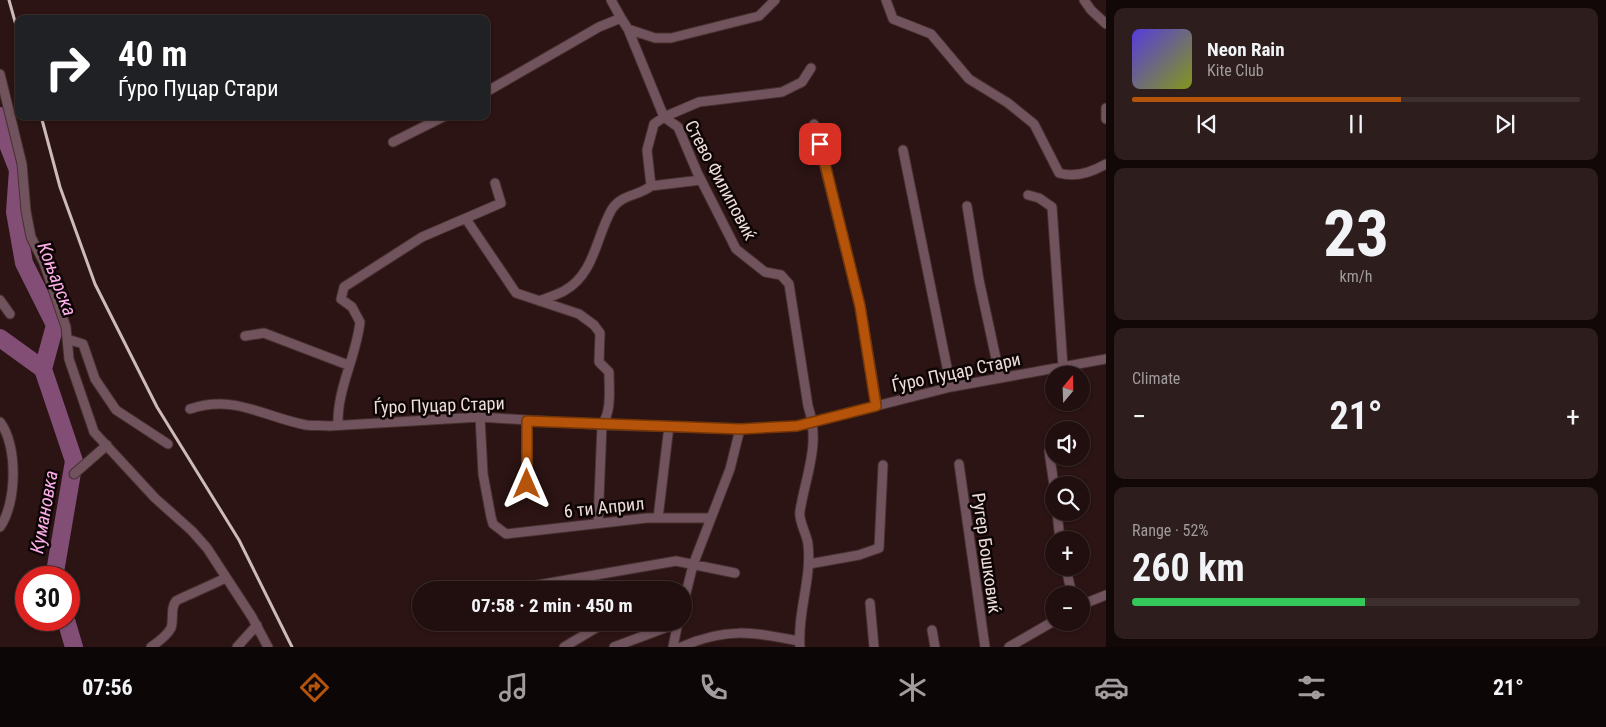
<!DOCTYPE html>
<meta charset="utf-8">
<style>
:root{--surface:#200f0e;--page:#2d1d1c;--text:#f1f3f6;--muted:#a29c9e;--line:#3d2f2e;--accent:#b45309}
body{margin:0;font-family:"Roboto Condensed",sans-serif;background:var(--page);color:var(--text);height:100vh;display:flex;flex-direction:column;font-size:19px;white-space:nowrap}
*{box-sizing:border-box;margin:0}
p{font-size:16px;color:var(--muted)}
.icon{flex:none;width:28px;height:28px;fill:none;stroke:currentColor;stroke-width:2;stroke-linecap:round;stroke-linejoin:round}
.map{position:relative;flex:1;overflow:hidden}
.sheet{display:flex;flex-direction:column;gap:8px;padding:8px;background:#120808;width:500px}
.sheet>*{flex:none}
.guide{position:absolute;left:15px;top:15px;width:475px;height:105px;border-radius:10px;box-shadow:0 1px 4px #0004,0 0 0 1px var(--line);background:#202124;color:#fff;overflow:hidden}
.needle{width:32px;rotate:19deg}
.controls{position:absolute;left:1045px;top:366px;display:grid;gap:10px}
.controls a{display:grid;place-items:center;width:45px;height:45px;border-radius:50%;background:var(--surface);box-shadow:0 1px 4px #0004,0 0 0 1px var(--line);font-size:25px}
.speed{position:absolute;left:15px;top:566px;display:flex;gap:10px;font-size:25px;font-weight:700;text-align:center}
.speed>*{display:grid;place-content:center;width:65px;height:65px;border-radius:50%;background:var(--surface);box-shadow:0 1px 4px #0004,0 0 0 1px var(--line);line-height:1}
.speed .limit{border:8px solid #d22;background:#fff;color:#111}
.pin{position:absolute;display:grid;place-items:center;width:42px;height:42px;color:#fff;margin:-21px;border-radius:10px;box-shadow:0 2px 8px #0006}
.me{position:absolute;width:55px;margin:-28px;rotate:0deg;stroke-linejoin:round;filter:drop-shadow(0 0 4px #0008)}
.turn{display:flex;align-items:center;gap:18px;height:105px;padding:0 20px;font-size:22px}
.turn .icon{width:65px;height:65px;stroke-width:2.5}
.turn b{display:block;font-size:35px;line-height:42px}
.big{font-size:38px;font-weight:700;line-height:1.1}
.sheet .tile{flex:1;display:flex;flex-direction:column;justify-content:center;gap:8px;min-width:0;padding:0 18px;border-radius:10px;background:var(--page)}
.sheet .dial{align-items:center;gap:0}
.dial b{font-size:65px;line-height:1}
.song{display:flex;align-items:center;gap:15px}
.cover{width:60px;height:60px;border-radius:8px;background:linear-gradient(135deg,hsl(250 70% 55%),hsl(70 70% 35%))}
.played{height:5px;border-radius:2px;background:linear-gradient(90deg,var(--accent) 60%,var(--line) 60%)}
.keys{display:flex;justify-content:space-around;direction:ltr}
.heat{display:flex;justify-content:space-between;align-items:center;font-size:28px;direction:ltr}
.charge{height:8px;border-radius:4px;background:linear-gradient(90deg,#34c759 52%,var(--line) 0)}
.trip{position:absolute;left:412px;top:581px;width:280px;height:50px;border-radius:25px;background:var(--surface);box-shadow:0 1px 4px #0004,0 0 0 1px var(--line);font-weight:700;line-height:50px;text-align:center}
.menu{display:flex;height:80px;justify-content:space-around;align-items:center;background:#0d0606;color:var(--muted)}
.menu .icon{width:35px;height:35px}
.menu .on{color:var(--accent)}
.menu b{font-size:22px;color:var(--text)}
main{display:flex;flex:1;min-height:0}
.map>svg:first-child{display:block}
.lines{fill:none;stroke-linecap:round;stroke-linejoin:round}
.river{stroke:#824e76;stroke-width:18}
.minor-casing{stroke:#46302f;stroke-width:11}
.minor{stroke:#70535c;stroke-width:9}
.rail{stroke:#cdbbb9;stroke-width:3}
.route-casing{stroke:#753606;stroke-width:12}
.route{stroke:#b45309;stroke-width:9}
.labels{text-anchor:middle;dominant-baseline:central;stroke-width:5;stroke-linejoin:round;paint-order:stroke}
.street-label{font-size:18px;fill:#eddcda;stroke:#0d0404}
.water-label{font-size:19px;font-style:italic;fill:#feaeea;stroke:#0d0404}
</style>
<main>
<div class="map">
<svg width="1106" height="647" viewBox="0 0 1106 647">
<rect width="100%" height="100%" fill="#2b1413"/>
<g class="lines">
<path class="river" d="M0 116 5 137 18 170 15 212 24 263 55 325 43 369
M0 338 43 369
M43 369 74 461 54 578
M66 620 74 647"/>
<defs>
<path id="minor" d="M611 0 621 18
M886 0 893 19 931 34 969 79 1008 103 1034 124 1059 173C1075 178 1092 172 1106 164
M1084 0 1091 10 1106 24
M628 29 664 117 678 127 697 172 736 249 765 272 781 275 789 284 808 406C821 444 806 474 800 511 798 521 807 534 808 544 812 579 797 613 800 647
M0 74 22 164 26 211 31 237 44 263 66 327 69 359 94 432 155 498 192 531 207 548 252 617 268 647
M486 92 599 27 621 18 628 29 655 38H671L759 16 775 0
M1106 108V119
M814 124 860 306 877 406
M393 142 445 116
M903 150 951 387
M651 186 701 180
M1028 195 1039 198 1052 207 1063 367
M967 206 979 280 1000 377
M466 219 516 293 579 314 594 325 600 333 599 362 609 372C609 390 612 410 602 425L598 523
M0 300 10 314
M539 301C547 298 556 295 564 291 595 274 596 236 612 209 622 194 639 196 651 186L647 150 654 124 664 117 699 102 782 92 802 82 811 68
M245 336 264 333 348 365
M67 339 83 344 95 379 116 410 168 444
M190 409C234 394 264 417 306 425 313 426 322 425 329 426L480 417 602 425 740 429 797 426 951 387 1106 359
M480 417 483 474 491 517 493 524 506 534 647 518H710
M527 421V484
M0 422C18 445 17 503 0 527
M338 425C337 388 356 358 360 322L352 307 341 299 344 287 422 237 501 203 495 183
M1049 451 1054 485
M959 464 985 647
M74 474 107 445
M1057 512 1060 540
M658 518 669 426
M809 564 859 555 879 548 883 465
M1066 568 1072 595
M532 586 676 561 735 573
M684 601 693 565 730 469 740 429
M870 603 874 647
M1081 605 1106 595
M932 630 935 647
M151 647C158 642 167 636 171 628 174 620 170 608 176 601 178 599 217 583 225 578
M237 647 257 625
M564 647 606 622
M614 647 678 623
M673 647 678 622
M681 647C726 627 753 632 799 641
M1009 647 1054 621"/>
</defs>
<use href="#minor" class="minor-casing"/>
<use href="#minor" class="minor"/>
<path class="rail" d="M9 0 19 36
M41 116 60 187 95 284 157 407 239 540 292 647"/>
</g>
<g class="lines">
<defs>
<path id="route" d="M527 484V421L740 429 797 426 876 406 860 306 820 144"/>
</defs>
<use href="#route" class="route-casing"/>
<use href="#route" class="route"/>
</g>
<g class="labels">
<g class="street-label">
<text transform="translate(721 180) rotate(62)">Стево Филиповиќ</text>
<text transform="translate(956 372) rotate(-12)">Ѓуро Пуцар Стари</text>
<text transform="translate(439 405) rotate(-2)">Ѓуро Пуцар Стари</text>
<text transform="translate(604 507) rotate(-6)">6 ти Април</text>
<text transform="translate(987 553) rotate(82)">Ругер Бошковиќ</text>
</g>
<g class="water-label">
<text transform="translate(57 279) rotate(69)">Коњарска</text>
<text transform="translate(44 512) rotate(-80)">Кумановка</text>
</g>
</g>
</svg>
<div class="controls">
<a><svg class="needle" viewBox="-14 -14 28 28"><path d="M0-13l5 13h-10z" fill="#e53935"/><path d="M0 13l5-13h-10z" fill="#a29c9e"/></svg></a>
<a><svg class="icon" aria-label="sound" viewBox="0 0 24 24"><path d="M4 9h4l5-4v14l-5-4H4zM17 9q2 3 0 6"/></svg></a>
<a><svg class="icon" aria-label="search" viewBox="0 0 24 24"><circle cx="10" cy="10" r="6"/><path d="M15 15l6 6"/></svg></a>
<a>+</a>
<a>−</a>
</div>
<div class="speed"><div class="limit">30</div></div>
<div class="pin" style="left:820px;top:144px;background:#d93025"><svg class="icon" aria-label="arrive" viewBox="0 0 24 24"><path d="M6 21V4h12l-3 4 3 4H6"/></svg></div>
<svg class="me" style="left:527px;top:484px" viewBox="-20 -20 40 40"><path d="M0-17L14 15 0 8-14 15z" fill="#b45309" stroke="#fff" stroke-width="4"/></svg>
<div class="trip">07:58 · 2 min · 450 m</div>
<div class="guide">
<div class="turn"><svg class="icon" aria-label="right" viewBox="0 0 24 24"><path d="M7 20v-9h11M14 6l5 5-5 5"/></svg><div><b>40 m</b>Ѓуро Пуцар Стари</div></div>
</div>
</div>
<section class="sheet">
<div class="tile">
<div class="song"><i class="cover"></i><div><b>Neon Rain</b><p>Kite Club</p></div></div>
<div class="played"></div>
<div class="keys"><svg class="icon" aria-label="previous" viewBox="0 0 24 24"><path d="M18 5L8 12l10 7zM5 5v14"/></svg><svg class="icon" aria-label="pause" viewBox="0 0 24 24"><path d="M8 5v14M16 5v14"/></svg><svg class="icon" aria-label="next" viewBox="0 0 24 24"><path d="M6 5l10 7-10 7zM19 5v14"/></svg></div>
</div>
<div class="tile dial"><b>23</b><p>km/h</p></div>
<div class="tile"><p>Climate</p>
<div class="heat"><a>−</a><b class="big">21°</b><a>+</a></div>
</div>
<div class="tile"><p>Range · 52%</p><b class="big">260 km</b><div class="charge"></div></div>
</section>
</main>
<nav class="menu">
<b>07:56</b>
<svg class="icon on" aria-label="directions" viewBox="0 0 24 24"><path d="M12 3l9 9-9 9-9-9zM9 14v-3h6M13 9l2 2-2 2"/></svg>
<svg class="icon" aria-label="music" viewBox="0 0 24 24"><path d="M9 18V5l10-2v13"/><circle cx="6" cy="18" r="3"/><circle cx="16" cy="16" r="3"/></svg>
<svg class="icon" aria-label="phone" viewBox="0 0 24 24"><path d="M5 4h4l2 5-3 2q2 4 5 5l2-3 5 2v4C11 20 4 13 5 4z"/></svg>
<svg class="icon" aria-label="climate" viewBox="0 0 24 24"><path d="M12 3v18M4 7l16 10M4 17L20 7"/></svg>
<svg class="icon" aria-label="car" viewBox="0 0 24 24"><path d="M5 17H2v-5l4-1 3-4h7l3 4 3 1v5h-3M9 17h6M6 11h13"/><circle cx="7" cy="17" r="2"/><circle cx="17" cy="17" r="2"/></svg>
<svg class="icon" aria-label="filters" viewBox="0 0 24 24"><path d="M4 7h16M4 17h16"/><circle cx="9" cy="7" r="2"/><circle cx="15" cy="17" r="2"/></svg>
<b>21°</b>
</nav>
